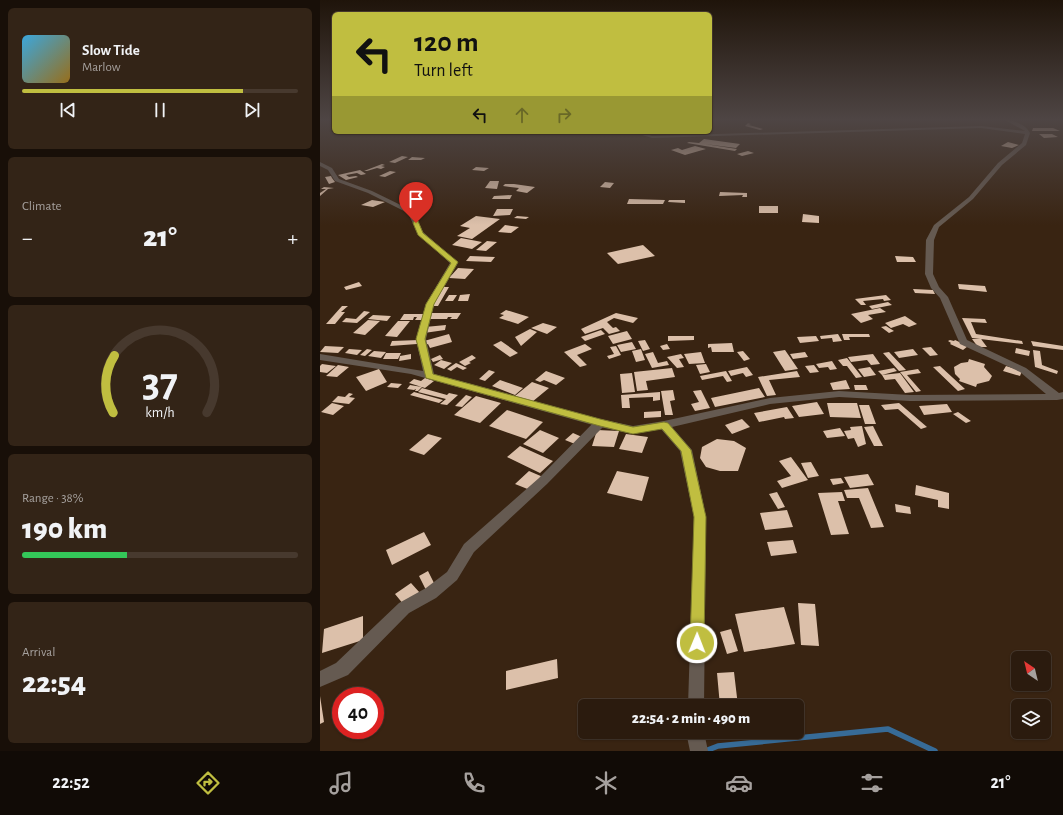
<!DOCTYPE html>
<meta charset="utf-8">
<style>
:root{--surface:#2b1b0e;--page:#332417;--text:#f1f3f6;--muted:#a6a19e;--line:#47392e;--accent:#c0be40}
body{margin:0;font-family:"Alegreya Sans",sans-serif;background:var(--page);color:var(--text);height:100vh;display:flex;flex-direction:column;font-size:15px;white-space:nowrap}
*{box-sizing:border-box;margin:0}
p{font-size:13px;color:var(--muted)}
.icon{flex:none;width:22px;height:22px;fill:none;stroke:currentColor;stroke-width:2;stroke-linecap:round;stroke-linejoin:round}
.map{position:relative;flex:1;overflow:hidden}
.drawer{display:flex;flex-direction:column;gap:8px;padding:8px;background:#180f08;width:320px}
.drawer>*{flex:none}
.banner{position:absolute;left:12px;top:12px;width:380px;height:122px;border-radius:6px;box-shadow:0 1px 3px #0004,0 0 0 1px var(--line);background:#c0be40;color:#111;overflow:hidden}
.needle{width:26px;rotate:325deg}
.tools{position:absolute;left:691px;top:651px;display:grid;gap:8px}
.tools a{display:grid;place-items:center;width:40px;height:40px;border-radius:6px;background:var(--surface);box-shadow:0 1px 3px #0004,0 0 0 1px var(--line);font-size:20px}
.speed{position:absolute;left:12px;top:687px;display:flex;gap:8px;font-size:20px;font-weight:700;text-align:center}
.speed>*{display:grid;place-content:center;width:52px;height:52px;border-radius:50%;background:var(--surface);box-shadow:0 1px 3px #0004,0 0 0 1px var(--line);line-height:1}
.speed .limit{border:6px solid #d22;background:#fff;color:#111}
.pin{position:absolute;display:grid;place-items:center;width:34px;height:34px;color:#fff;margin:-41px -17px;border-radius:50% 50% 50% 0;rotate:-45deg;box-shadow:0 0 4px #0007}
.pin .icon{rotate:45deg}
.me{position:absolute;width:44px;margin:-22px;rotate:1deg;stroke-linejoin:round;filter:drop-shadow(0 0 3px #0008)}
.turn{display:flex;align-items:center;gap:14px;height:84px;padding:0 16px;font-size:18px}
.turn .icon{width:52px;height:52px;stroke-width:2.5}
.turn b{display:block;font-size:28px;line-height:34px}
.lanes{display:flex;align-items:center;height:38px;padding:0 16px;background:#0003;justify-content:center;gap:20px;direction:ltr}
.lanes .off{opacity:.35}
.big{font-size:30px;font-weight:800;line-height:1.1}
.drawer .widget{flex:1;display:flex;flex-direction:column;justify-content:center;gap:6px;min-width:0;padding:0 14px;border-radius:6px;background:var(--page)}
.drawer .dial{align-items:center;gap:0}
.dial svg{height:104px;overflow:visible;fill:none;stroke:var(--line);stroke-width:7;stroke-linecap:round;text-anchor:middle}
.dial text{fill:var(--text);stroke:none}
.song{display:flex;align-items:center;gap:12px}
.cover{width:48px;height:48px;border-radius:6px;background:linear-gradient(135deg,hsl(200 70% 55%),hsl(40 70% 35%))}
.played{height:4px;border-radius:2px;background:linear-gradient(90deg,var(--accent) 80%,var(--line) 80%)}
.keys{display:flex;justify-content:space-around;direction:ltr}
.heat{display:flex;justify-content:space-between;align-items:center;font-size:22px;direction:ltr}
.charge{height:6px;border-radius:3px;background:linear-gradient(90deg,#34c759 38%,var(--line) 0)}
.trip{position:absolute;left:258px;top:699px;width:226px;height:40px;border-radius:6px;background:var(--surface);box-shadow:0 1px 3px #0004,0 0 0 1px var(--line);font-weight:800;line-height:40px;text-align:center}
.dock{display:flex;height:64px;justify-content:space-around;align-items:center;background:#110b06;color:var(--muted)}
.dock .icon{width:28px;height:28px}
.dock .on{color:var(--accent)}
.dock b{font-size:18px;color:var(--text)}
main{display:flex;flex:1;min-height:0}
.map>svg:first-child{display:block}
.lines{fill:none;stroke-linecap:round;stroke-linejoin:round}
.stream{stroke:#376b97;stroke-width:5.5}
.building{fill:#dcc0aa}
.minor{fill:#655a51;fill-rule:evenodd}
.tertiary{fill:#655a51;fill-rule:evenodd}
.route{fill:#c0be40;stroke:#7d7c2a}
</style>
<main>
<section class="drawer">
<div class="widget">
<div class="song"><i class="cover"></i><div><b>Slow Tide</b><p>Marlow</p></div></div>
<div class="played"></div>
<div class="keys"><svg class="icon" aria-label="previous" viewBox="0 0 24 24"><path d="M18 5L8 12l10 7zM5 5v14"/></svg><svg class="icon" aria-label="pause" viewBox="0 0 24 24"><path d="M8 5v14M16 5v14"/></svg><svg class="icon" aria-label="next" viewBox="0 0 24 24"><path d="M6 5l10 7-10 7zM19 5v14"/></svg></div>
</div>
<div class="widget"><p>Climate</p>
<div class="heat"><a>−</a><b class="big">21°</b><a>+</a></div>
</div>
<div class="widget dial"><svg viewBox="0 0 100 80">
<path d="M14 69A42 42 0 1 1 86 69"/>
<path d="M14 69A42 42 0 0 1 15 25" stroke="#c0be40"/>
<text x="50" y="56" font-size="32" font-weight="700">37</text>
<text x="50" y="72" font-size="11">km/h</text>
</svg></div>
<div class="widget"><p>Range · 38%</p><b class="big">190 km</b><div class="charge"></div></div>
<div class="widget"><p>Arrival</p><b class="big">22:54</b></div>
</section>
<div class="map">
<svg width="743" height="751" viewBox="0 0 743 751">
<rect width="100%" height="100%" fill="#392412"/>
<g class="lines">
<path class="stream" d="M385 751 398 746 568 729 615 751"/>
</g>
<path class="building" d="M428 123 431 124 429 125 443 129 440 130 425 126Z
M713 128H733L740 131H712Z
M719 134H732L738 137 724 138Z
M384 139 420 144 416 148 385 144 417 149 415 151 367 143 369 142 379 143Z
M688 142 699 145 692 148 681 146Z
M375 146 386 149 365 155 351 150 358 148 362 150Z
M428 151 434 153 422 156 417 154Z
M82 156 88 157 75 163 69 162Z
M92 157 105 158 101 160H88Z
M62 164 65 165 61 166 65 167 61 169 57 168 47 171H44Z
M156 167 169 168 164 171 152 170Z
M40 170 46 174 41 175 37 173 26 175 29 177 36 176 38 177 26 180 18 175Z
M70 171 76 172 65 177 59 176Z
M11 176 12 178 15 182 9 184 5 177Z
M170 181H179L177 189 165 188Z
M285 182 294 183 290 188 280 187Z
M185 184H194L215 187 207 193 196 191 199 188 183 186Z
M4 187 14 188 8 189 0 196V193L6 189H1Z
M400 192 427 193V197H422L423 195 399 196Z
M192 195 190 199H172L174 196Z
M309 199 345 200 343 204H307Z
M52 200 65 202 53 207 41 205Z
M349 200H365V203L348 202Z
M439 206H458V213H439Z
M177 209H193L190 215 173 216Z
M483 214 499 216V223L482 222Z
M156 216 180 219 152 239 137 236 150 228 140 226Z
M197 216 209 217 206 219 194 218Z
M185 225 199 227 191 233 178 232Z
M141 238 162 242 152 249 132 245Z
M167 241 177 242 166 251 156 250Z
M323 245 335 256 298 264 287 253Z
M150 256 175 257 171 262 146 261Z
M575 256 593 257 596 262H577Z
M138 268 154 269 145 279 129 278Z
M39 282 42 286 26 290 24 287Z
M638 284 665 286 667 292 639 289Z
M121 287H129L118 306H110Z
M593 289 613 290 615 294 595 293Z
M150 294 148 301H138L140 295Z
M129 295H137L133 301H125Z
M566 295 571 300 564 301 563 299 543 301 546 305H541L535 299Z
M568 302 572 305 552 309 549 306Z
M22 306H28L21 312H25L15 324H6Z
M560 308 566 312 548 315 553 319 541 323 531 314Z
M186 310 209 317 198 324 179 318 184 315 180 314Z
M44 311 50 312 37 323 22 322 26 318 36 319Z
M111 313H141L137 319H130L132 317H128L127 319H108Z
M296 313 318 318 313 323 294 318 287 322 293 328 296 327 300 331 289 334 283 328 265 334 261 329Z
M84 314H106L102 320H95L97 317H94L93 320H80Z
M53 315 71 316 67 321 48 319Z
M585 316 597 324 589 327 583 324 571 328 565 323Z
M642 318 665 319 667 323 651 322 656 334 702 341 703 344 652 338Z
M48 320 60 321 45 335 33 333Z
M78 321H90L77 337 65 336Z
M223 323 237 327 227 334 211 328Z
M126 325 125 330 104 333 105 327Z
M566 326 574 331 569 333 561 327Z
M210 329 217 332 201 346 195 337Z
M281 330 285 334 265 341 261 337Z
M307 331 312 339 293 344 288 336Z
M129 334 132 342 110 348 108 344 105 345 104 341Z
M518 334 522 341 513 342 512 338 501 339 500 336Z
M522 334H549L550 337H529L530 340H524Z
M348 336H374V340L348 341Z
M496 336 499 341 480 343 477 337Z
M652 339H661L667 347H658Z
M99 340 97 344 70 346 72 341Z
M325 340 330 349 323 351 318 341Z
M630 340 634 341 635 340 648 346 643 350 630 344 631 343 628 341Z
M181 341 198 353 190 357 173 345Z
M711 341 743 346V350L713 346Z
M312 342 316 349 301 352 297 345Z
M412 343 414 352H392L391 347 388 348V344Z
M265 344 272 349 257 355 267 365 260 367 244 352Z
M347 344 350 349 343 350 340 346Z
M5 346 24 347 18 353 0 352Z
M296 346 301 355 289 359 287 356 294 354 290 347Z
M611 347 618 355 610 356 602 348Z
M696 348 710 351 709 356 695 353Z
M29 349 42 350 37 355 25 353Z
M47 349 52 350 45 356 40 355Z
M321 349 325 360 316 362 312 351Z
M593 349 598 355 579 358 574 352Z
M465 350 478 369 465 371 453 352Z
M713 350 720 351 722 365 738 371 737 374 715 367Z
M54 351 66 352 61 358 48 356Z
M423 351 430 359 424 361 417 352Z
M333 352 338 363 347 361 349 365 332 368 325 354Z
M381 352 385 363 369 364 364 354Z
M485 352 488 357 473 359 470 354Z
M569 352 586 370 579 371 563 353Z
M66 353H81L78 359H63Z
M91 354V359L79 361 80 356Z
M361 354 364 358 359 359 364 367 357 368 347 357Z
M553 354 560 364 551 365 547 360 531 362 528 357Z
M120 355 123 359 113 362 111 359Z
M152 355 156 358 149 362 151 363 145 366 139 362Z
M527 358 542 377 536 378 527 366H523L518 360Z
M649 359 665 364 664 367 672 376 669 381 657 384 656 387 639 381 640 379 635 374 634 367 641 363 648 362Z
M121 360 132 363 124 369 114 365Z
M512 361 517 369 510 370 508 367 499 368 496 364Z
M136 363 147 368 143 370 137 367 131 371 127 369Z
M2 364 16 366 7 373 0 372V366Z
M386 364 390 372 380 374 376 365Z
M18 365 29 367 17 377 6 376Z
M494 365 499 372 490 373 485 366Z
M620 366 645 389 638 391 613 367Z
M686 366 702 371 700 376 683 371Z
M427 367 433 375 426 377 423 373 411 376 408 371Z
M550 367 556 375 544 377 538 369Z
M352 368 355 377 326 381 328 390 317 391 314 372Z
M574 368 577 371 562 375 558 371Z
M59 369 67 382 46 391 36 377Z
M598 369 601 373 587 375 601 391 596 392 580 372Z
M169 370 175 372 165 381 159 379Z
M226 371 245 378 236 385 224 380 220 382 215 380Z
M406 371 412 381 407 382 403 376 382 380 380 376Z
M477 371 480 377 449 380 456 395 447 396 438 377Z
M312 373 315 392 302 393 300 374Z
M580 373 594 392 585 393 575 379 565 380 562 375Z
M105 378 114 381 105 388 89 383 94 379 101 381Z
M180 380 203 388 195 395 172 386Z
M526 380 530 389 513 390 510 383Z
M212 382 229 388 212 402 195 396Z
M71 383 82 384 78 388 67 387Z
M90 385 102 387 98 391H95L96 389 94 390 87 389Z
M534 385H546L548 390H535Z
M102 388 127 395 129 393 138 395 127 405 120 404 126 399 98 392Z
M439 388 445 397 395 407 391 398Z
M353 390 355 400 350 401 353 415H345L341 391Z
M381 390 390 408 375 411 371 404 379 402 373 391Z
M94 392 123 400 119 403 90 395Z
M340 392V400L333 401V397L309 398 310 408H302L301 395Z
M29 393 33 394 29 397 35 398 29 404 12 402 18 396 25 397Z
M146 395 152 397 142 407 135 406Z
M156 396 181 403 160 423 134 415Z
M497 402 504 414 479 417 472 406Z
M12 403 24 406 13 415 1 412Z
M507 403H537L541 418 510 417Z
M579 403 607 427 601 429 578 409 565 410 561 405Z
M627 404 632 412 604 415 599 406Z
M539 405H549L556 424H545Z
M467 407 474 418 465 419 464 417 439 422 434 413Z
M187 410 223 422 206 439 169 426Z
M341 411V417L324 418V412Z
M638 412 651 421 646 423 633 414Z
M422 419 430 427 412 434 405 425Z
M542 426 546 444 538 447 534 438 528 439 524 431 531 430 530 427Z
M553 426 563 446H554L544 427Z
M520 428 525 436 507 438 503 431Z
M220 430 239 438 223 453 203 444Z
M277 430 299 431 294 447 272 446Z
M253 433 262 437 255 444 245 440Z
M108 434 122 438 104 455 89 450Z
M306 434 328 437 322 453 299 449Z
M397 439 414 441 426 448 418 471H400L386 467 380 458 382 447Z
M200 446 233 461 220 473 187 457Z
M471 457 488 480 462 488 457 481 471 476 459 461Z
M491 462 499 476 488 478 481 463Z
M209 471 223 477 210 490 195 484Z
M297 471 329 477 322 501 287 493Z
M548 474 554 485 530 488 524 477Z
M521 478 524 483 513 485 510 479Z
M596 485 629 493V509L618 507V500L595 495Z
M548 488 564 527 551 528 539 498H527L524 490Z
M457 492 465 507 458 509 449 494Z
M522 492 525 501H518L529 534 511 535 498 493Z
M575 504 590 507 591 514 576 512Z
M467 510 473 527 445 530 440 513Z
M104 532 111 545 72 565 66 550Z
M473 540 477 553 451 556 447 542Z
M108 571 115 585 106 590 99 576Z
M91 583 100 593 84 605 75 594Z
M478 603 495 604 499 646 481 645Z
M464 607 475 644 424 652 415 614Z
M43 616V640L2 653 4 629Z
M411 629 418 651 407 654 400 632Z
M237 659 238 678 186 690V671Z
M414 672 418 706H400L397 673Z
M0 696 4 722 0 724Z"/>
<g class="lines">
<path class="minor" d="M280 419 284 420 286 423 284 426 227 484 154 552 137 580 116 598 89 613 28 675 0 687V671L16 663 79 603 106 588 127 572 144 544 219 478 276 420Z"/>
<path class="tertiary" d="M685 120C694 120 706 125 710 133L706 145 682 165 653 199 619 227 614 240 613 274 619 287 628 297 647 340 706 368 739 393 743 392V399L737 400 590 401 519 397 450 404 352 427 372 450 386 517 384 706H368L374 517 360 451 341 429 313 434 280 427 91 374 0 360V354L103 371 96 339 106 304 130 263 98 234 88 213 48 193 15 181 8 170 0 166V162L12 168 19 179 52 191 93 211 103 232 138 263 114 304 106 339 114 374 280 419 313 426 344 421 450 398 519 391 590 395 726 394 700 372 640 344 620 298 611 288 605 274 606 240 614 225 649 197 678 163 702 143 705 134 661 128 332 138 319 134 295 133 293 132H321L332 136 661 126 705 131Z
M366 732H384L388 751H370Z"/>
</g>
<linearGradient id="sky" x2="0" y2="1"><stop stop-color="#1f140a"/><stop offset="0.53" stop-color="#4e4544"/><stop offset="1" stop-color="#4e4544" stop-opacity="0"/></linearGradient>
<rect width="743" height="225" fill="url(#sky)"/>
<path class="route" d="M94 221H98L103 233 138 262 114 304 105 339 113 374 280 419 313 427 344 422 348 423 371 450 386 517 384 643 382 648 377 650 372 648 370 643 374 517 361 451 342 429 313 434 280 426 106 378 96 339 106 304 131 263 98 235 93 223Z"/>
</svg>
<div class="tools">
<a><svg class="needle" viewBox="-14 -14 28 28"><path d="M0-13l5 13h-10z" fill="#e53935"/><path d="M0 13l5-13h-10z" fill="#a6a19e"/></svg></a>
<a><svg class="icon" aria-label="layers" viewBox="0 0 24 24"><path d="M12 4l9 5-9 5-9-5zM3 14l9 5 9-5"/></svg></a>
</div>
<div class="speed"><div class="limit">40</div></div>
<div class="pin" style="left:96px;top:223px;background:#d93025"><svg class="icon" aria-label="arrive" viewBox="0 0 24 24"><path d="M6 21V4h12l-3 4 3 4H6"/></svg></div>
<svg class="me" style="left:377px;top:643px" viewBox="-20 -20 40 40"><circle r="17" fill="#c0be40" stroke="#fff" stroke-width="3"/><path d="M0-11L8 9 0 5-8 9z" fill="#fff"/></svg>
<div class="trip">22:54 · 2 min · 490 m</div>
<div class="banner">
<div class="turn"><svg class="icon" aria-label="left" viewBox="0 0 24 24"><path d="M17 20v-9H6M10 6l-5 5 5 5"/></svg><div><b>120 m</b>Turn left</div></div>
<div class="lanes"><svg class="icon" aria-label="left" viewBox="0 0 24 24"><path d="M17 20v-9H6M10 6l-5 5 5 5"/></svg><svg class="icon off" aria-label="ahead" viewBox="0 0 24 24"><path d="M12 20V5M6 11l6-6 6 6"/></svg><svg class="icon off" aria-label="right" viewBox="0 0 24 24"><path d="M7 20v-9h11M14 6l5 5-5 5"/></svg></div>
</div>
</div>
</main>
<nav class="dock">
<b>22:52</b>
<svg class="icon on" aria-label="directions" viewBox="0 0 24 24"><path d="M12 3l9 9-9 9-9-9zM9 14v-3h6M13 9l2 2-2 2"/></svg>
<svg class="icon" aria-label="music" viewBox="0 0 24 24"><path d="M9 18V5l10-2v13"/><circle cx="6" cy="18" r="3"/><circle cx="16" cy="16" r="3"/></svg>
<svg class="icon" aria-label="phone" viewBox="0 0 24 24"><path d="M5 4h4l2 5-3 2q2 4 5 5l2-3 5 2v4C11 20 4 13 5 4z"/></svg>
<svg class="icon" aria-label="climate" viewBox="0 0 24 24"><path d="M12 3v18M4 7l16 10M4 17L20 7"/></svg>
<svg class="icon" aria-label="car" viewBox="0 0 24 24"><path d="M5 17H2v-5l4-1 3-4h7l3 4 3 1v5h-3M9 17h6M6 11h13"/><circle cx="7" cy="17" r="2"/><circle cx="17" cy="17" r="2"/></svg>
<svg class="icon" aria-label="filters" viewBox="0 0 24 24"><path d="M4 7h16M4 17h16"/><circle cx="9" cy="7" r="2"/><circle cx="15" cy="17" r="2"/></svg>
<b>21°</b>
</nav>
